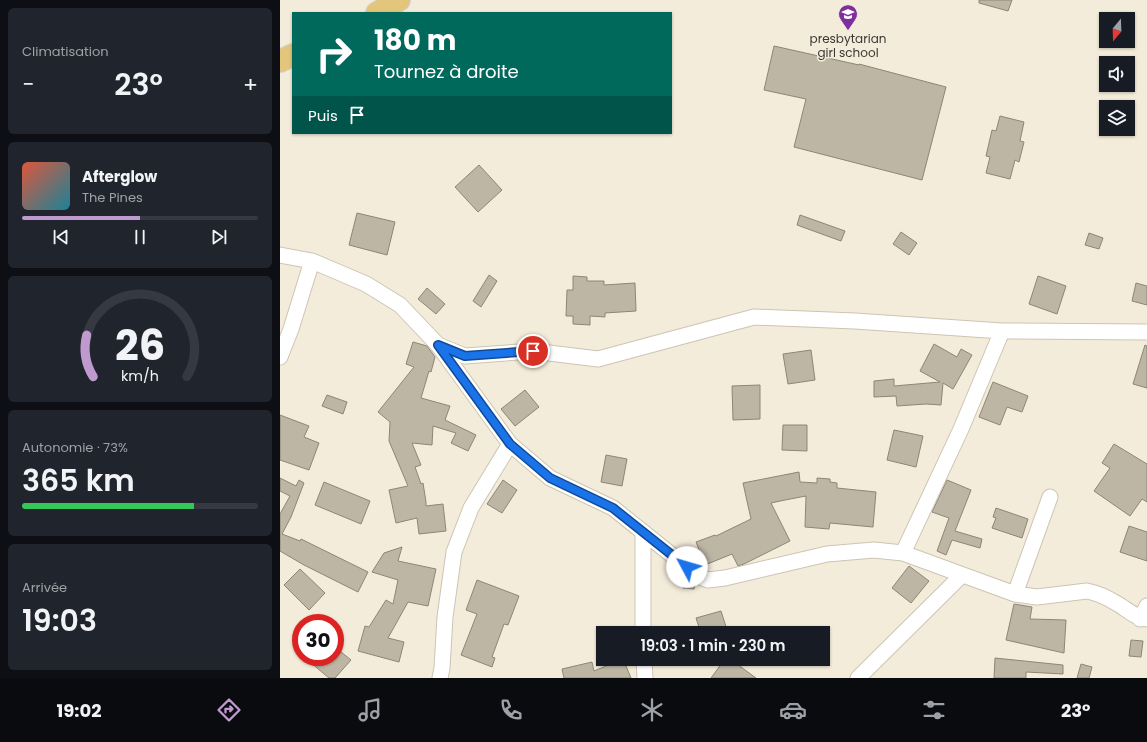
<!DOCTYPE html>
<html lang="fr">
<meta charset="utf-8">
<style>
:root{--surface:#171b24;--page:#20242c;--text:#f1f3f6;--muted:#9ea1a6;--line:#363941;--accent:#be9ace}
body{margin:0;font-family:Poppins,sans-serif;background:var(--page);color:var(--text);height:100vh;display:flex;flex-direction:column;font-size:15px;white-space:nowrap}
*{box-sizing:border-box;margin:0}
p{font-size:13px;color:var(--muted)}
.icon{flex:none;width:22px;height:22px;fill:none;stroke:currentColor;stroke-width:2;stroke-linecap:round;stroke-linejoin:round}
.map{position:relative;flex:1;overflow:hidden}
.panel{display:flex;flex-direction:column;gap:8px;padding:8px;background:#0d0f14;width:280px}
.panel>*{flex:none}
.banner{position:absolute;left:12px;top:12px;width:380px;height:122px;border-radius:0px;box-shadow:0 1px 3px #0004;background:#00695c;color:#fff;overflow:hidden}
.needle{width:26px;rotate:199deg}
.buttons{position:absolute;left:819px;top:12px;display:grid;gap:8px}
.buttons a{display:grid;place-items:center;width:36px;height:36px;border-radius:0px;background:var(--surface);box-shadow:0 1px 3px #0004;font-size:20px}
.speed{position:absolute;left:12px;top:614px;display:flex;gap:8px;font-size:20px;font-weight:700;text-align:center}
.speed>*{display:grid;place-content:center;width:52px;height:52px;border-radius:50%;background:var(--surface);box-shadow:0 1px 3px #0004;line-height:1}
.speed .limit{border:6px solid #d22;background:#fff;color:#111}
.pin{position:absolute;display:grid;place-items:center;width:34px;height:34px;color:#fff;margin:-17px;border:2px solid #fff;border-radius:50%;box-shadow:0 1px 4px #0007}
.me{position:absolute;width:44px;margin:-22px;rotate:309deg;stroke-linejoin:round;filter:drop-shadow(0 0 3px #0008)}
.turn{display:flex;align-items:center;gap:14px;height:84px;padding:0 16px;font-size:18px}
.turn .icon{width:52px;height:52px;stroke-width:2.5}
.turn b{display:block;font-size:28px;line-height:34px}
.then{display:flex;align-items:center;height:38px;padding:0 16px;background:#0003;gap:8px;font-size:15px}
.big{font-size:30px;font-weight:600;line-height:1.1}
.panel .widget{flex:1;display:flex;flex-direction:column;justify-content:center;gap:6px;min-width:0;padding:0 14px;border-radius:6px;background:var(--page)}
.panel .dial{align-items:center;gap:0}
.dial svg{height:104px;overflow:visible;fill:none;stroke:var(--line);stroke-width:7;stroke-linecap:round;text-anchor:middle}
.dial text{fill:var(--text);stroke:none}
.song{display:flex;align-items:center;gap:12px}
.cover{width:48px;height:48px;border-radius:6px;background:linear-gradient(135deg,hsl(10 70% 55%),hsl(190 70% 35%))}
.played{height:4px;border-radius:2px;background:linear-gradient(90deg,var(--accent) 50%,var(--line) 50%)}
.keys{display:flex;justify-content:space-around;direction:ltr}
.heat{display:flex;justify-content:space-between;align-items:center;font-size:22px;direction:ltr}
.charge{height:6px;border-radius:3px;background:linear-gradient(90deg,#34c759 73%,var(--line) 0)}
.trip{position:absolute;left:316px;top:626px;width:234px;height:40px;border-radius:0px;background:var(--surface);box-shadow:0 1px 3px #0004;font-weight:600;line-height:40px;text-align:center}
.dock{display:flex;height:64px;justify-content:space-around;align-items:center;background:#090b0e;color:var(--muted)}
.dock .icon{width:28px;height:28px}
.dock .selected{color:var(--accent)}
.dock b{font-size:18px;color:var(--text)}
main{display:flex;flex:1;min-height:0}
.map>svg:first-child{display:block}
.building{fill:#bdb6a4;stroke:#8d8676}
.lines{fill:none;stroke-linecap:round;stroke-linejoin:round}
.minor-casing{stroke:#ccc5b3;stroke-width:17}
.trunk-casing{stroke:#d4d3d2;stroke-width:24}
.minor{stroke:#fff;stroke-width:15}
.trunk{stroke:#e3c67b;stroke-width:22}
.route-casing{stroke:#114b97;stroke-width:10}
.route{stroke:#1a73e8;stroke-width:7}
.labels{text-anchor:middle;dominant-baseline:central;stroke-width:3;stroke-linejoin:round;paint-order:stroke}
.poi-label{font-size:12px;fill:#3b3831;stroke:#f4ecda}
</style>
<main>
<section class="panel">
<div class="widget"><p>Climatisation</p>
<div class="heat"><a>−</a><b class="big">23°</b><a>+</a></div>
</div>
<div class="widget">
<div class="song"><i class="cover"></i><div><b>Afterglow</b><p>The Pines</p></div></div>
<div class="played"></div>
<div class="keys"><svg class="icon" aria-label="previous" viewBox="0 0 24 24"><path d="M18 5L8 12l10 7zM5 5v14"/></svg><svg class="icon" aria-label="pause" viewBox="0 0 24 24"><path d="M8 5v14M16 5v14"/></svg><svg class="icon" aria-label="next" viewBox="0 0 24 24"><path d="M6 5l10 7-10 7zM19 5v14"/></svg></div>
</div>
<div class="widget dial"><svg viewBox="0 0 100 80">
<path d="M14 69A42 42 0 1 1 86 69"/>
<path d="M14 69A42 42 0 0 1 9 37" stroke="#be9ace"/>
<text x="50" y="56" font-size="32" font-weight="700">26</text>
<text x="50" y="72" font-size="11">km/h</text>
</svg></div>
<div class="widget"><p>Autonomie · 73%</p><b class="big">365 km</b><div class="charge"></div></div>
<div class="widget"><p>Arrivée</p><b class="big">19:03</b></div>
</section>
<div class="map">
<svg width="867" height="678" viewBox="0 0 867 678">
<rect width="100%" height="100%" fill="#f4ecda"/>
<path class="building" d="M699 0H732L728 11 699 3Z
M494 46 579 65V64L666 87 642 180 514 147 526 99 484 90Z
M720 116 744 122 740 141 744 142 739 162 735 160 730 179 706 173 710 157 706 156 712 130 716 131Z
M199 165 222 190 198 212 175 187Z
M77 213 115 222 107 255 69 245Z
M520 215 565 231 561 241 517 225Z
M621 232 637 243 629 255 613 244Z
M809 233 823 238 819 249 805 245Z
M209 275 217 281 201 307 193 301Z
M293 276 307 277V281H324V285L355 283 356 311 325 313V317L310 316V325L293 324V316H286L287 290H293Z
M758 276 786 286 777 314 749 304Z
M856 283 867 286V305L852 301Z
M147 288 165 304 156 314 138 299Z
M133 342 147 346 155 357 151 372 149 371 141 398 170 406 165 420 196 435 188 451 171 443 176 433 153 426 152 445 132 443 141 465 135 467 141 484 143 483 146 502V506L163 504 166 531 139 534 137 518 116 523 109 490 128 486 109 441 110 422 98 412 134 367 126 364Z
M654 344 677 357 681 349 692 355 673 389 663 383 661 405 646 404 617 406 616 396 594 397V381L614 379V386L660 382 640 371Z
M865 345 867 346V388L853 384Z
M531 350 535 380 508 384 503 354Z
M713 382 748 396 742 412 727 407 720 425 699 417Z
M480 385V419L453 420 452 386Z
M245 390 259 407 235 426 221 409Z
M47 395 67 402 63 414 42 406Z
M0 415 29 426 24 437 39 443 29 470 0 460Z
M503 425H527V451L502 450Z
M614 430 643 436 636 467 607 460Z
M834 444 867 464V502L862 499 850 516 814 491 830 468 822 463Z
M326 455 347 459 342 486 321 482Z
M519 472 520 482 537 483V478L550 479V482L557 483V488L596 492 593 527 550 523 549 529 525 527 526 496 505 500 491 503 510 541 464 564 458 566 452 554 425 565 416 542 435 535 436 536 471 519 463 483Z
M0 478 16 486 19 480 24 483 11 517 2 534 20 541 21 539 88 572 78 592 24 565 0 551V514L10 496 0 491Z
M223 480 237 490 222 513 207 504Z
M667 480 691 490 675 531 702 539 700 548 672 540 666 555 657 551 669 518 652 512Z
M44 482 90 501 81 524 35 505Z
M716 508 748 519 742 538 712 528 716 518 713 517Z
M849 526 867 532V561L840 552Z
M122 547 118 561 156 569 148 606 128 602 108 638 124 642 119 662 78 651 85 626 89 627 106 600 113 604 118 580 92 572 104 553Z
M629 566 649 581 631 603 612 588Z
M20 569 45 593 29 610 4 585Z
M403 576 415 584 414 589 403 588Z
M197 580 239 596 228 625 224 624 212 657 215 658 212 667 181 655 197 614 186 610Z
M734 604 752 607 750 619 786 620 784 653 726 640Z
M441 611 448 633H421L416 618Z
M851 640 863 641 861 657 849 656Z
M55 647 71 660 55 678H49L24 657H55Z
M715 658 783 665V674L746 672V678H714Z
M343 659 351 678H284L282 669 312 662 314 671Z
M445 659H450L476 678H431Z
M801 664 812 667 809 678H797Z"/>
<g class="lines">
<defs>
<path id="minor" d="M0 255 32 261 86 284 120 305 158 345 230 444 270 478 333 508 418 576 428 580 445 578 547 554 594 550 623 553 735 594 757 597 807 591C817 593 828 598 836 603 847 609 855 618 867 619
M158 345 185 356 253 351 318 359 474 317 575 321 722 331 867 332
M0 357 11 329 32 261
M623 553 681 429 722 331
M735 594 770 497
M860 619 867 606
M363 633V533
M364 659 365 678
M160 678 162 668 165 617 174 552 191 508 230 444
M578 678 682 575"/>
<path id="trunk" d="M97 13 119 0
M0 61 13 55"/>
</defs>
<use href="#minor" class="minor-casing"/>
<use href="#trunk" class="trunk-casing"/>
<use href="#minor" class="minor"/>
<use href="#trunk" class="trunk"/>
</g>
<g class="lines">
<defs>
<path id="route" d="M253 351 185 356 158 345 230 444 270 478 333 508 407 567"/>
</defs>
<use href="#route" class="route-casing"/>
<use href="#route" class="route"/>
</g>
<defs>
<symbol id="school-pin" viewBox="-11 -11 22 30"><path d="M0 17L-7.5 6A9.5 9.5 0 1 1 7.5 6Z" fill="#7f2e9e" stroke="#f4ecda"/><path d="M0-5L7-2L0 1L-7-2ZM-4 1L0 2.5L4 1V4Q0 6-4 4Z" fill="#fff"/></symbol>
</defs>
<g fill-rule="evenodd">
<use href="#school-pin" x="557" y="3" width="22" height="30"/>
</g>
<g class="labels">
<g class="poi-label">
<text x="568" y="38">presbytarian<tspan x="568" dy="14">girl school</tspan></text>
</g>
</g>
</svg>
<div class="buttons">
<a><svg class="needle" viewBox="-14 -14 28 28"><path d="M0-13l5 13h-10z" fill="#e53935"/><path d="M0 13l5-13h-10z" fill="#9ea1a6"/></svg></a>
<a><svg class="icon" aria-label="sound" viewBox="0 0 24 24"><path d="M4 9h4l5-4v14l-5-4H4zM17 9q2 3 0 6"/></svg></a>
<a><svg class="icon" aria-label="layers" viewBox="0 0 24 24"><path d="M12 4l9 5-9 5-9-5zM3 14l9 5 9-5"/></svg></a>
</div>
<div class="speed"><div class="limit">30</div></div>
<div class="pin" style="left:253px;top:351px;background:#d93025"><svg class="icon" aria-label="arrive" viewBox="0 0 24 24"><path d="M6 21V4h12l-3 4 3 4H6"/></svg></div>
<svg class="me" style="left:407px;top:567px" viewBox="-20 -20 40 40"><circle r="19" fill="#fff"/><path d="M0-13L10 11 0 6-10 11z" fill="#1a73e8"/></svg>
<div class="trip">19:03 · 1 min · 230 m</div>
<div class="banner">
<div class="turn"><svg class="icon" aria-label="right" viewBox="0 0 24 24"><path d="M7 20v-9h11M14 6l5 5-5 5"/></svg><div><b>180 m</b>Tournez à droite</div></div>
<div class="then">Puis<svg class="icon" aria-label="arrive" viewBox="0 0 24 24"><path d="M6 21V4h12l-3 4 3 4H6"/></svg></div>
</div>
</div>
</main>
<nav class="dock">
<b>19:02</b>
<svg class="icon selected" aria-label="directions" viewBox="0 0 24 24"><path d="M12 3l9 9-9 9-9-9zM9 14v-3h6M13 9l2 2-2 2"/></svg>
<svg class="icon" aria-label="music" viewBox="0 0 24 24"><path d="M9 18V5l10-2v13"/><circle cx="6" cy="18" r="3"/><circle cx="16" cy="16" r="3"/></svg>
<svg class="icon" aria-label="phone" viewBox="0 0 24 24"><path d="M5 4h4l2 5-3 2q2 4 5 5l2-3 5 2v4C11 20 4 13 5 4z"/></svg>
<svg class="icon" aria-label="climate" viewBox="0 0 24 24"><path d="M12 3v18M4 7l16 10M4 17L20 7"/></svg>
<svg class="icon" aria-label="car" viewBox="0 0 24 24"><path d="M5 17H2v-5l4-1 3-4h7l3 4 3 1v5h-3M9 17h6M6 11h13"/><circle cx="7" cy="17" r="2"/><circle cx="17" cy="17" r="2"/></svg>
<svg class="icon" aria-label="filters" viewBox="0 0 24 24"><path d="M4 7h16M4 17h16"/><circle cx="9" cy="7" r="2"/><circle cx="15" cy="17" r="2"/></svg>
<b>23°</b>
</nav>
